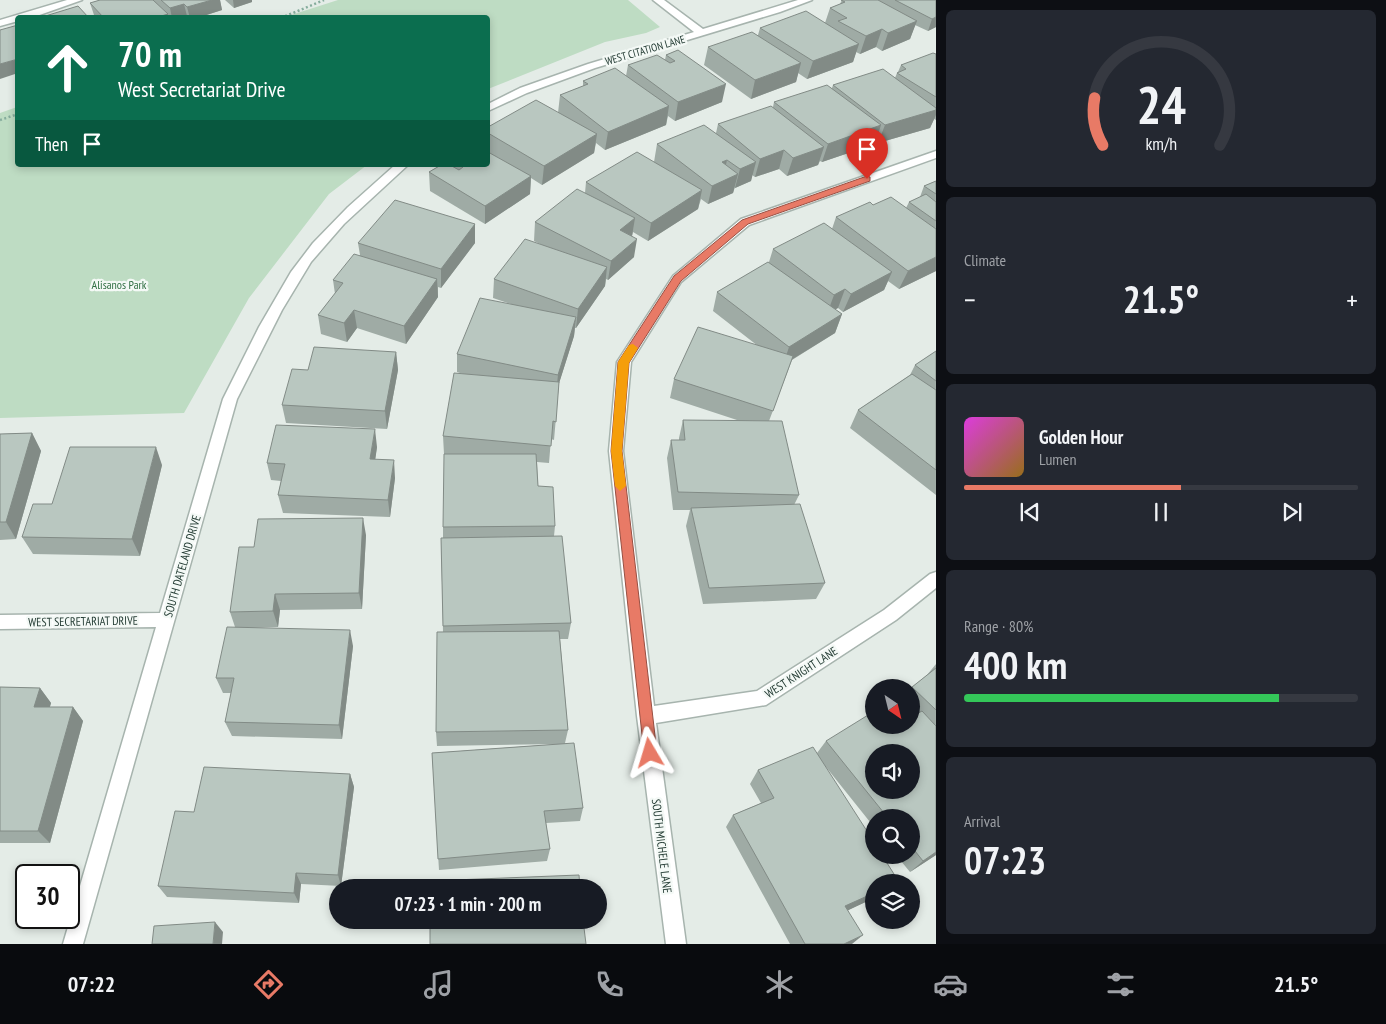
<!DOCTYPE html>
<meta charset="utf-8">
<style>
:root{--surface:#171b24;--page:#242831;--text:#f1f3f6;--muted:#9ea1a6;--line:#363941;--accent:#e87a66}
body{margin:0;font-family:"PT Sans Narrow",sans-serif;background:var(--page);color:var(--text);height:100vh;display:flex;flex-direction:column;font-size:19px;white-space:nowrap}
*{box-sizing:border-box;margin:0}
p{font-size:16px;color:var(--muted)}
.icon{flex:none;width:28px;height:28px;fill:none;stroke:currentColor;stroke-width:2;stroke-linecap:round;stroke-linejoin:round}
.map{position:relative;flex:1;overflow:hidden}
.drawer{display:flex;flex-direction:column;gap:10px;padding:10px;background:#0d0f14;width:450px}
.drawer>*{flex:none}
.guide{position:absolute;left:15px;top:15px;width:475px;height:152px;border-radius:5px;box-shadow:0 2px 8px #0003;background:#0b6e4f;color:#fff;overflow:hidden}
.needle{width:32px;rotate:145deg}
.controls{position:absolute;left:865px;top:679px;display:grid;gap:10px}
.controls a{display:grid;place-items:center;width:55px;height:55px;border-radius:50%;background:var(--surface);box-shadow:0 2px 8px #0003;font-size:25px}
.speed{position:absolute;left:15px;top:864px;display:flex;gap:10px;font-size:25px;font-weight:700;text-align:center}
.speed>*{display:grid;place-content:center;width:65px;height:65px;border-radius:50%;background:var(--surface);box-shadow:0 2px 8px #0003;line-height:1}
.speed .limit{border:2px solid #111;border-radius:8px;background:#fff;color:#111}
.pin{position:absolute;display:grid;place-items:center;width:42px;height:42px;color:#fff;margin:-51px -21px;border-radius:50% 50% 50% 0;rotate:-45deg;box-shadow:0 0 5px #0007}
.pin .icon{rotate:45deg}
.me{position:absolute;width:55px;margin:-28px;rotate:353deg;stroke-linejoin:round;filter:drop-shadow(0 0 4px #0008)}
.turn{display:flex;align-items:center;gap:18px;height:105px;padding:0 20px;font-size:22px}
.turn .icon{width:65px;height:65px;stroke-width:2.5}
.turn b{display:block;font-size:35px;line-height:42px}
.then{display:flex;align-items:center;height:48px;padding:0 20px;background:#0003;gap:10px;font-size:19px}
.big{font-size:38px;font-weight:700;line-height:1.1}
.drawer .widget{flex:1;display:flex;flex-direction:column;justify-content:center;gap:8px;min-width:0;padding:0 18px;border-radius:8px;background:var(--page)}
.drawer .dial{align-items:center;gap:0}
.dial svg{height:130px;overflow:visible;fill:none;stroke:var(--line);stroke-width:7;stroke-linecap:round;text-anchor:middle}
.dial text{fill:var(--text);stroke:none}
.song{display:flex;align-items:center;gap:15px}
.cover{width:60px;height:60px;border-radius:8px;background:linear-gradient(135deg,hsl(300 70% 55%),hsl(40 70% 35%))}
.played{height:5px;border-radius:2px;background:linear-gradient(90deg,var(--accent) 55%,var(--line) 55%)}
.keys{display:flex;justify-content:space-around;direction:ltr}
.heat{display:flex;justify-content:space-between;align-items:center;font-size:28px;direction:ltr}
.charge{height:8px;border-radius:4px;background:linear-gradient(90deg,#34c759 80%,var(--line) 0)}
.trip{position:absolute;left:329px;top:879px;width:278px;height:50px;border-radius:25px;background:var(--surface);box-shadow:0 2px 8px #0003;font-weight:700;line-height:50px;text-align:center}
.tab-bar{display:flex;height:80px;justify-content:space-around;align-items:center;background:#090b0e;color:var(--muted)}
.tab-bar .icon{width:35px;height:35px}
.tab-bar .active{color:var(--accent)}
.tab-bar b{font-size:22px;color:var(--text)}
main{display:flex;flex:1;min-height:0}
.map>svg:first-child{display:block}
.green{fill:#bedcc3}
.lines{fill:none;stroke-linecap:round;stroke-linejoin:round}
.street-casing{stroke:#a7b4ae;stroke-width:3}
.path{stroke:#86ad9d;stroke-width:2.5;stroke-dasharray:2 2.5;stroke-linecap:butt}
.street{fill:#fff;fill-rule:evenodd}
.wall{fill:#9faba5}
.shaded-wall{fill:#828b86}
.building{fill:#b9c7c0;stroke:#828b86;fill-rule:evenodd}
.route{fill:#e87a66;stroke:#974f42}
.slow{fill:#f59e0b}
.labels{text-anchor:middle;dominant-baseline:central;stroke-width:4.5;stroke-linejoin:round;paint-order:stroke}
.far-street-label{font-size:11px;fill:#243c34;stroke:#f4f9f6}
.park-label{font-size:12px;fill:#317044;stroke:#f4f9f6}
.street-label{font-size:12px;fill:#243c34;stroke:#f4f9f6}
</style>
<main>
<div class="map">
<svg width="936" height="944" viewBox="0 0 936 944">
<rect width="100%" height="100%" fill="#e4ece7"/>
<path class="green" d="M338 0H628L660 27 646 33 605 42 488 89V18L285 17Z
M17 107 18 165H367L329 194 249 298 184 413 0 418V113Z"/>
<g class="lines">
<defs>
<path id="street" d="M67 0H82L31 18H18V21L0 26V20Z
M653 0H664L703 29 798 0H812L780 12 595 68 527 93 488 111V104L520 88 588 64 694 32Z
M936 151V158L749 225 681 282 631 362 623 451 654 706 757 691 884 610 930 574 936 572V588L896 620 766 705 656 723 686 944H666L637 716 609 451 617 362 673 276 741 219Z
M395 165H408L344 224 311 262 282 310 237 399 83 944H63L156 627 0 629V615L160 613 223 399 259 327 291 272 313 243 348 207Z"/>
</defs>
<use href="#street" class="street-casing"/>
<path class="path" d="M281 18 324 0
M0 120 18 114"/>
<use href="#street" class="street"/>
</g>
<path class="wall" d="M100 0H220L222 10 197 18H188L187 16 183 18H169L168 16V18H96L94 15 90 3Z
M225 0H252V2L234 8Z
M842 0H936V27L928 31 915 25 910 39 882 51 876 47 860 54 856 52 853 62 807 79 798 73 796 82 751 99 704 65 708 47 758 35 760 28 825 23 830 8 840 4Z
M678 50 722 102 675 121 668 116 666 125 605 150 596 143 594 153 542 185 531 178 530 194 485 224 430 191 429 172 441 165H488V127L558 113 560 95 583 86V81L626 76 628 65 665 60 666 55Z
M936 54V120L934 119 930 128 878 143 876 141 875 144 822 162 820 161 818 165 787 176 779 169 755 177 752 175 751 181 735 188V187L733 193 708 204 701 199 698 209 648 241 633 232 632 236 634 257 608 280 606 279 605 286 576 328H575L574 336 559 383 554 440 551 439 549 463 537 462 538 486 555 526 554 536 571 623 568 639H560L568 730 565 743 583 808 580 821 546 823 550 849 547 861 439 870 432 753 559 744 437 746 436 732 443 632 441 538H443V527L449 454H444L443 436 463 374 457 372V354L511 304 493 298 494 279 544 246 534 241 535 222 585 193 586 182 654 162 657 144 716 133 718 124 773 107 774 102 832 88 833 85 895 78 897 73 898 72 901 65Z
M936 181V271L899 289 888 281 884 290 843 312 838 308 835 309 842 314 835 333 792 360 769 421 799 495 794 505 825 583 816 599 703 604 686 526 690 510H673L667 458 671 440H679V438L683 420 740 421 670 398 674 379 758 346 713 311 717 292 769 262 773 249 832 229 836 217 873 205 906 208 909 202 920 197 924 186Z
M475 224V243L441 288 438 287V297L406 344 357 328 347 342 321 334 318 315 335 294 333 280 360 255 358 243Z
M936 351V495L850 428 858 410 910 375 915 365Z
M396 352 398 370 387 429 286 423 282 405 308 370Z
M32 433 41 451 16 539 0 540V434Z
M377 447 375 459 395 478 390 517 283 513 278 495 281 481 271 480 267 463Z
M162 465 140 556 33 554 22 537 52 504Z
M366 535 362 609 280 610 278 627 243 628 353 646 342 739 232 736 225 722 231 693H223L216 678 235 627 230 612 254 547Z
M936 664V855L910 872 896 855H911V818H874V827L826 767 874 898 848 910 852 944H790L726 827 733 815 761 803 750 784 758 770 817 753 826 741 889 730 914 715 911 713V688L927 675Z
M0 687 40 688 51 703 50 707H73L83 721 50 843H0Z
M350 774 354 787 341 886 301 884 299 903 167 897 158 886 194 812Z"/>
<path class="shaded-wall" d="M212 0H220L222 10 197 18H190L187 7Z
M233 0H252V2L234 8Z
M184 4 187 16 183 18H172L170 8Z
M168 14V18H155Z
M936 17V27L928 31 932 19Z
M917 21 910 39 882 51 888 33Z
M882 29 876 47 860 54 866 36Z
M859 44 853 62 807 79 813 61Z
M18 59V73L0 79V64Z
M801 63 796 82 751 99 755 80Z
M726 84 722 102 675 121 678 102Z
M669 106 666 125 605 150 608 132Z
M936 110V115L930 128 878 143 885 125Z
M881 125 875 144 822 162 828 144Z
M597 134 594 153 542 185 544 166Z
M824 147 818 165 787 176 793 158Z
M784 150 779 169 755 177 760 159Z
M727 160 723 178 722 162Z
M756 162 751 181 735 188 740 169Z
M738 174 733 193 708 204 712 186Z
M531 176 530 194 485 224V206Z
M702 190 698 209 648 241 651 223Z
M635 218 632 236 620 230Z
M475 224V243L441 288V269Z
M637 239 634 257 608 280 611 261Z
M936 257V271L899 289 908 271Z
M607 267 605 286 576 328 578 309Z
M892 272 884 290 843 312 851 294Z
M437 279 438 297 406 344 404 326Z
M845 289 838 308 827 314 834 295Z
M354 310 357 328 347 342 344 323Z
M842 314 835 333 783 365 789 347Z
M576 317 574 336 556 393 558 375Z
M396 352 398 370 387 429 385 411Z
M375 429 377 447 373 476 370 459Z
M32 433 41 451 16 539 6 522Z
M156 447 162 465 140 556 132 539Z
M394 460 395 478 390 517 388 500Z
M363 518 366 535 362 609 359 593Z
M275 594 280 610 278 627 273 611Z
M350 630 353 646 342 739 339 725Z
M40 688 51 703 45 721 34 707Z
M73 707 83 721 50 843 38 831Z
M350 774 354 787 341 886 338 875Z
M936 852V855L910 872 923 861Z
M296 873 301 884 299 903 294 893Z
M874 893V898L834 917 845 906Z
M215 922 223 932 222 944H213Z
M863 935 852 944H844Z"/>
<path class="building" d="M100 0H153L168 14 155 18H104L90 3Z
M161 0H212L187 7 184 4 170 8Z
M841 0H878L917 21 888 33 882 29 866 36 838 21 847 18 830 8 845 2Z
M895 0H936V17L932 19Z
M78 6 89 18 42 17Z
M806 11 859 44 813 61 760 28Z
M18 25V59L0 64V30Z
M752 32 801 63 755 80 708 47Z
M678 50 726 84 678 102 628 65 657 55 670 63 675 61 666 55Z
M933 53 936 54V97L897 73 906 69 901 65Z
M615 68 669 106 608 132 560 95 588 84 583 81Z
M883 69 936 108V110L885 125 833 85Z
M827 85 881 125 828 144 774 102Z
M536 100 597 134 544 166 488 133V127Z
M771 106 824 147 793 158 784 150 760 159 718 124Z
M704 125 756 162 740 169 727 160 722 162 738 174 712 186 657 144Z
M488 152 531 176 485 206 429 172 441 165H450L459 170 463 167 460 165H488Z
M637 152 702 190 651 223 586 182Z
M936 181V194L924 186Z
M577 189 635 218 620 230 637 239 611 261 535 222Z
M926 194 936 202V221L909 202Z
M891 197 936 229V257L908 271 836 217 870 202 873 205Z
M395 200 475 224 441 269 358 243Z
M824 223 892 272 851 294 845 289 834 295 773 249Z
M525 239 607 267 578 309 494 279Z
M354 254 437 279 404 326 354 310 344 323 318 315 343 283 333 280Z
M768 262 842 314 789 347 717 292Z
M480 298 576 317 558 375 457 354Z
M698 327 793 356 773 411 674 379Z
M314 347 396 352 385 411 282 405 292 369 308 370Z
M936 351V381L915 365Z
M454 373 559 382 556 422 553 421 551 446 443 436Z
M912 374 936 390V470L858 410Z
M683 420 782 421 799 495 678 492 671 440H685Z
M276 425 375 429 370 459 394 460 388 500 278 495 285 464 267 463Z
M32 433 6 522H0V434Z
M70 447H156L132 539 22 537 33 504H52Z
M444 454H536L538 486 553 487 555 526 443 527Z
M800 504 825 583 709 588 691 508Z
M363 518 359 593 275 594 273 611 230 612 239 547H254L258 519Z
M562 536 571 623 443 626 441 538Z
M227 627 350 630 339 725 225 722 234 678H216Z
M559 631 568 730 436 732 437 632Z
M936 668V710L912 687Z
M0 687 40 688 34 707H73L38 831H0Z
M922 711 936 726V852L923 861 911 846V818H888L826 741 873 712 874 725H884L889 730 898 725H911V717ZM874 752H911V790H874Z
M574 743 583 808 544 811 550 849 438 859 432 753Z
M813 747 874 842V855H882L899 882H874V893L845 906 863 935 844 944H805L733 815 774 798 758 770Z
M204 767 350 774 338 875 296 873 294 893 158 886 175 811 194 812Z
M579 875 580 888H429V881Z
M430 920H583L586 944H430Z
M215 922 213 944H152L154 926Z"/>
<path class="route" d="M867 176 870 177V181L748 224 681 281 629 363 622 451 657 753 655 757 650 759 646 757 644 753 611 451 618 362 674 276 742 220Z"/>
<path class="slow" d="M633 344 638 348 629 363 622 451 626 486 620 491 615 486 611 451 618 362 629 345Z"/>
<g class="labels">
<g class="far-street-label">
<text transform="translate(645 50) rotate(-16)">WEST CITATION LANE</text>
</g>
<g class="park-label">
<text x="119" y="284">Alisanos Park</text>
</g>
<g class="street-label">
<text transform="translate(182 566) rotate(-74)">SOUTH DATELAND DRIVE</text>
<text transform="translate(83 621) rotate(-1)">WEST SECRETARIAT DRIVE</text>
<text transform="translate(801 672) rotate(-33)">WEST KNIGHT LANE</text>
<text transform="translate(662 846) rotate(83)">SOUTH MICHELE LANE</text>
</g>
</g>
</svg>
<div class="controls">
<a><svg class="needle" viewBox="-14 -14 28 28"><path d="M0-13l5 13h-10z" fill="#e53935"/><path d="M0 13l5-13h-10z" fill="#9ea1a6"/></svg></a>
<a><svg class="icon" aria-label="sound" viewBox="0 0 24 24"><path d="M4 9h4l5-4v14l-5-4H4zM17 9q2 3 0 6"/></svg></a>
<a><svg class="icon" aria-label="search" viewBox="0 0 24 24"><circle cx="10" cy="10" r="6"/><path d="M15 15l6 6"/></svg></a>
<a><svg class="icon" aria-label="layers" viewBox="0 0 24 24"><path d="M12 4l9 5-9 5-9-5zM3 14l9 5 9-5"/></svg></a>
</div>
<div class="speed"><div class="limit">30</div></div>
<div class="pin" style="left:867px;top:179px;background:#d93025"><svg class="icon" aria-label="arrive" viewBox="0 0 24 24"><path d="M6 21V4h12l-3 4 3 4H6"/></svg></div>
<svg class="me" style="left:650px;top:753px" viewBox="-20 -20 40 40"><path d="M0-17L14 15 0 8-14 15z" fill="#e87a66" stroke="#fff" stroke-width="4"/></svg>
<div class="trip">07:23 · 1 min · 200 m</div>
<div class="guide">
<div class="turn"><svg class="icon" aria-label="ahead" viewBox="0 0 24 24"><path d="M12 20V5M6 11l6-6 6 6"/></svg><div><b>70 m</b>West Secretariat Drive</div></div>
<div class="then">Then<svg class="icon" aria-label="arrive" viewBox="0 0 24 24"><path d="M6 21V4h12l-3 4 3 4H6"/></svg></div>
</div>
</div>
<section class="drawer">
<div class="widget dial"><svg viewBox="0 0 100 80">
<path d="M14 69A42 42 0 1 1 86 69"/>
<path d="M14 69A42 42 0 0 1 9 40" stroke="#e87a66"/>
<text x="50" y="56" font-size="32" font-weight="700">24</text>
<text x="50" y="72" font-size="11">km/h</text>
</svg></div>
<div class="widget"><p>Climate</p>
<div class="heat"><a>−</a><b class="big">21.5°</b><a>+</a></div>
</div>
<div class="widget">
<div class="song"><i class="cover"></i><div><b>Golden Hour</b><p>Lumen</p></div></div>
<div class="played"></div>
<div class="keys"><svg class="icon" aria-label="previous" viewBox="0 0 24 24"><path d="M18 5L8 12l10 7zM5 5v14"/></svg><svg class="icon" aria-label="pause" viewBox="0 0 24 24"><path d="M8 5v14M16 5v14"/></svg><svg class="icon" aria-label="next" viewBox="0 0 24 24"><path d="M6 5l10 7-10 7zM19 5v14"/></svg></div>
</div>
<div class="widget"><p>Range · 80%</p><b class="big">400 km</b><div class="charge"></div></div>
<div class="widget"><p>Arrival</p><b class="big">07:23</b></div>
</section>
</main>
<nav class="tab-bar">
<b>07:22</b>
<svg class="icon active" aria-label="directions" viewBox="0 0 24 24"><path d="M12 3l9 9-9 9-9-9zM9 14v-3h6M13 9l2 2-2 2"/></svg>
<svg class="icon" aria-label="music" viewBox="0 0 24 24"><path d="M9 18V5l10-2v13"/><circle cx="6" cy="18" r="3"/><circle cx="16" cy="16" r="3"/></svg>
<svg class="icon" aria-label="phone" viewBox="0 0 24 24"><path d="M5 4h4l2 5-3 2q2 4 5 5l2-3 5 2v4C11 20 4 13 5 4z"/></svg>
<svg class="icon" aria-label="climate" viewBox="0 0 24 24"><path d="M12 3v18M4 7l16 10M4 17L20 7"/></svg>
<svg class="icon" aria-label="car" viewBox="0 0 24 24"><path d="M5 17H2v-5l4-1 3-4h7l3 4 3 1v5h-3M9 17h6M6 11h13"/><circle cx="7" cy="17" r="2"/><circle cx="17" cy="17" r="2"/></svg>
<svg class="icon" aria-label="filters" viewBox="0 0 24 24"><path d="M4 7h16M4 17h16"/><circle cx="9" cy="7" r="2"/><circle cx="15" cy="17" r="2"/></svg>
<b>21.5°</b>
</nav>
